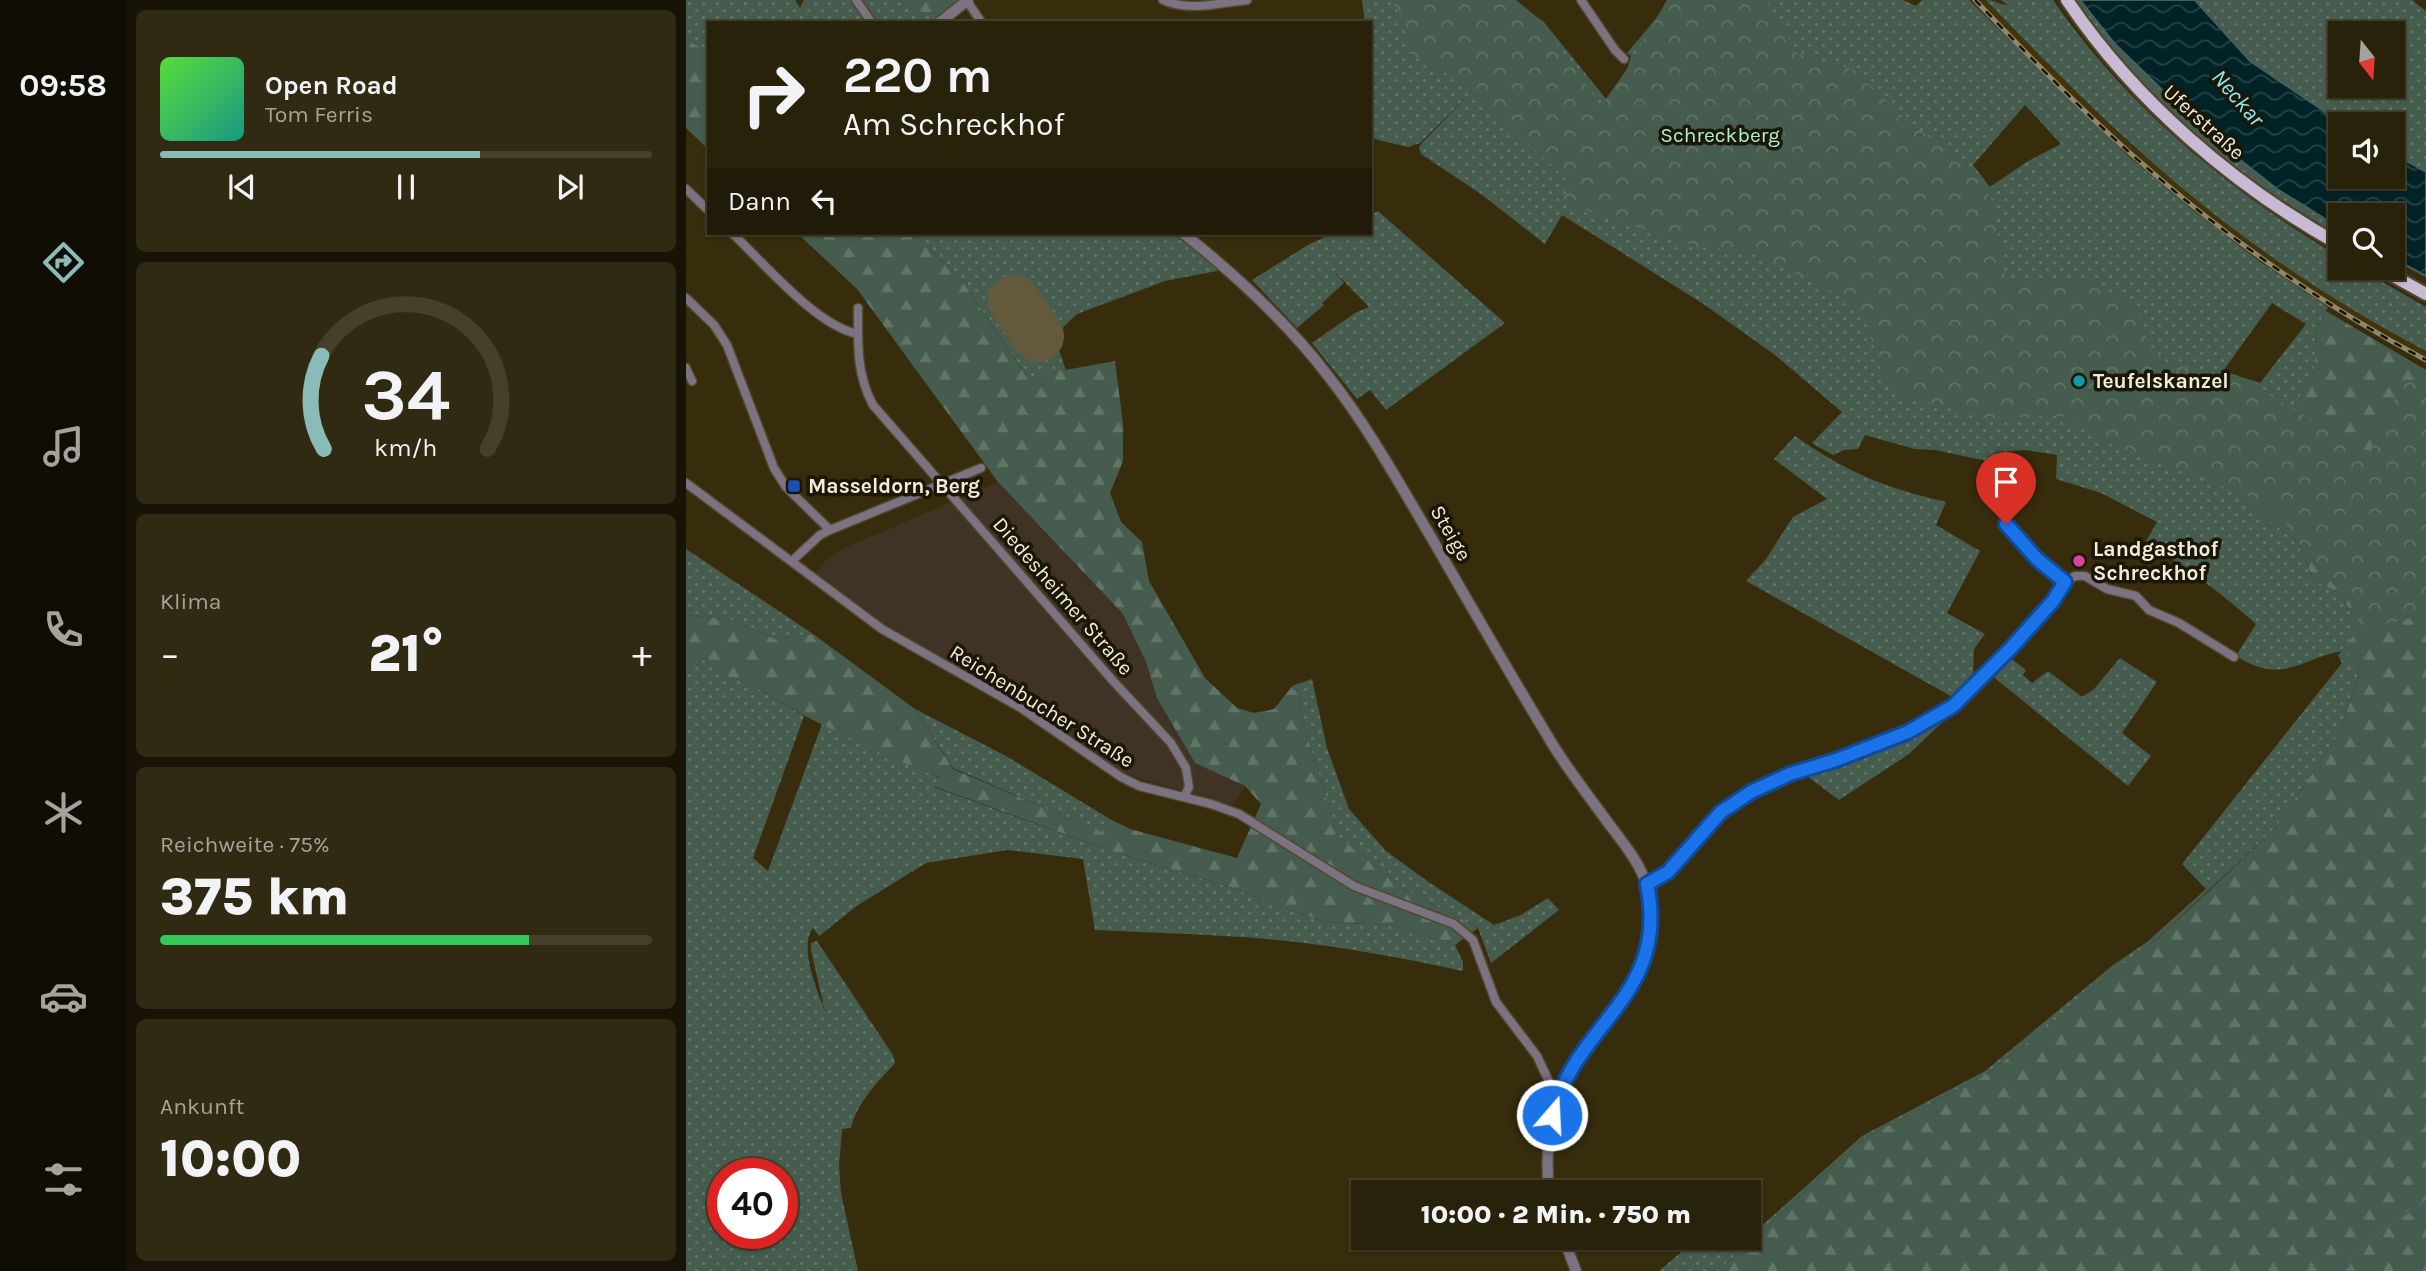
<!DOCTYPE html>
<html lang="de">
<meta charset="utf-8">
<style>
:root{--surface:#29220a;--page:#312a13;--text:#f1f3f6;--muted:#a5a49c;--line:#453f2b;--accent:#8bbbb9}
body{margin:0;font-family:Karla,sans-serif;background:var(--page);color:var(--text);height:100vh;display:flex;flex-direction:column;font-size:26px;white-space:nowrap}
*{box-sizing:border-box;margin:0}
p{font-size:23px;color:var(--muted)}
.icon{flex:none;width:38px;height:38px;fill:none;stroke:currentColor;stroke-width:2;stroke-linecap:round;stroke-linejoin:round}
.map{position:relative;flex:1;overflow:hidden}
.sheet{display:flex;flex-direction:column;gap:10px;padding:10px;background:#171306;width:560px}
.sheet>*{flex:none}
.guide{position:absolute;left:21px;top:21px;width:665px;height:214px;border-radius:0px;box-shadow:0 2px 5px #0004,0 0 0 2px var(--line);background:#29220a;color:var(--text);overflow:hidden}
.needle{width:46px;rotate:163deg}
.buttons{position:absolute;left:1642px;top:21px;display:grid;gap:14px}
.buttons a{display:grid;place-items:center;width:77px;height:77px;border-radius:0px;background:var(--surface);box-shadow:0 2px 5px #0004,0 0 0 2px var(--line);font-size:35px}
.speed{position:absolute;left:21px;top:1158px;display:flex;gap:14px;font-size:35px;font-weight:700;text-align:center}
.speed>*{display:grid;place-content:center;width:91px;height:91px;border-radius:50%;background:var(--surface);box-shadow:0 2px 5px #0004,0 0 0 2px var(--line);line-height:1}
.speed .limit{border:10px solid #d22;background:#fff;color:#111}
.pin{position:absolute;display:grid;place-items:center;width:60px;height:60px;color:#fff;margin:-72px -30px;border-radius:50% 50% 50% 0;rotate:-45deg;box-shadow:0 0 7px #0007}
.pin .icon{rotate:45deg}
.me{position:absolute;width:77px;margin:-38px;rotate:19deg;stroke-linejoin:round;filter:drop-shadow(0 0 5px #0008)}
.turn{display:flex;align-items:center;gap:24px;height:147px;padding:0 21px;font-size:32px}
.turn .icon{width:91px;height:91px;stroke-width:2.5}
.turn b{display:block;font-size:49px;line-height:60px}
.then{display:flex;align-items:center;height:66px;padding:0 21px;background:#0003;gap:14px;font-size:26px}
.big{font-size:52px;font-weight:800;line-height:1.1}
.sheet .widget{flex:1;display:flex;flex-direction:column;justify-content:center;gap:10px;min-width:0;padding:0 24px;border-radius:10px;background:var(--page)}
.sheet .dial{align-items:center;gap:0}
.dial svg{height:182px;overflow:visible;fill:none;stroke:var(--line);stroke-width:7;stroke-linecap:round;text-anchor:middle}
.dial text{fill:var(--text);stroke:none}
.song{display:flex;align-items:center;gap:21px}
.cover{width:84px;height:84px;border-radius:10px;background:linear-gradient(135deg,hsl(110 70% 55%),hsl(170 70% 35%))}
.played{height:7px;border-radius:4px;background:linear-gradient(90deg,var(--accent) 65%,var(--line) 65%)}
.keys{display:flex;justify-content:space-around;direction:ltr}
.heat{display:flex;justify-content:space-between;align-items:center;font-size:38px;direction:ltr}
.charge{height:10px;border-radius:5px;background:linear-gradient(90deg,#34c759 75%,var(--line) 0)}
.trip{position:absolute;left:665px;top:1180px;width:410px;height:70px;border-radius:0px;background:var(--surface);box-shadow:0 2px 5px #0004,0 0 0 2px var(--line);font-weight:800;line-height:70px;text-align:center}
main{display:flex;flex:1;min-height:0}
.tabs{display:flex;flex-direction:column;width:126px;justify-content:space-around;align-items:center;background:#100e04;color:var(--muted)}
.tabs .icon{width:49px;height:49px}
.tabs .active{color:var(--accent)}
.tabs b{font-size:32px;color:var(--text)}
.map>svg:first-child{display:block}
.commercial{fill:#413226}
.built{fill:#41330a}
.grass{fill:url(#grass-dots);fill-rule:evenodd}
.forest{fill:url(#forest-firs)}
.park{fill:url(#park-crowns)}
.water{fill:url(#water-waves);stroke:#495f5d;stroke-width:2}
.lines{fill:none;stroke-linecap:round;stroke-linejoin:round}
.stream{stroke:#495f5d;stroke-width:2.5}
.runway{stroke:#635a3d;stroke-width:52}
.minor-casing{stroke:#51482a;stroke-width:11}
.tertiary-casing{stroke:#51482a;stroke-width:13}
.primary-casing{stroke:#51482a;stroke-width:16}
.minor{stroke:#7b7381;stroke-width:8}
.tertiary{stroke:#7b7381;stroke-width:10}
.primary{stroke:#c8b9d5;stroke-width:12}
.rail-casing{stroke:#8f876d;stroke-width:5}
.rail{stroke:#1a1608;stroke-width:2.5;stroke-dasharray:8;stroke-linecap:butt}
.route-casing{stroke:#114b97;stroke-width:18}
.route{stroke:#1a73e8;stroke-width:12}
.culture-dot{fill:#0f9aa8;stroke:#1a1608;stroke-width:2.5}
.transit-dot{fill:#1a4fb4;stroke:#1a1608;stroke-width:2.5}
.hotel-dot{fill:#d1479c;stroke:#1a1608;stroke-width:2.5}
.labels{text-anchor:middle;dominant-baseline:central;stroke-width:7;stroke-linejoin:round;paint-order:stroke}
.street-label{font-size:21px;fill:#f2ecda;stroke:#1a1608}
.park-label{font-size:21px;fill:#aff0cc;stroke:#1a1608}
.poi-label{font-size:21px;font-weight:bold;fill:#f2ecda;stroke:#1a1608;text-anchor:start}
.water-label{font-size:23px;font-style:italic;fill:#92e4ee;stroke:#1a1608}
</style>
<main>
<nav class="tabs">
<b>09:58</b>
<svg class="icon active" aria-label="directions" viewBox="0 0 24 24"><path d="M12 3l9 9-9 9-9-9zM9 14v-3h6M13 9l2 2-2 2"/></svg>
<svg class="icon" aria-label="music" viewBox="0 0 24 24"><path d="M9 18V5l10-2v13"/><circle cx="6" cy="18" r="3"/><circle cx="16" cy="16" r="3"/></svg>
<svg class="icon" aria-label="phone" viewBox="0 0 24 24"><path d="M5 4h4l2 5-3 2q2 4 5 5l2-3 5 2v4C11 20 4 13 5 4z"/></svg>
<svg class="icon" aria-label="climate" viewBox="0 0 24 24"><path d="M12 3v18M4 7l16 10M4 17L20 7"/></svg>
<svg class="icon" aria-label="car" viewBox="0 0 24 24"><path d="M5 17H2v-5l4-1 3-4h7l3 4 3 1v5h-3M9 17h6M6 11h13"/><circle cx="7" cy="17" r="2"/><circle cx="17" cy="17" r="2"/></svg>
<svg class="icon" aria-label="filters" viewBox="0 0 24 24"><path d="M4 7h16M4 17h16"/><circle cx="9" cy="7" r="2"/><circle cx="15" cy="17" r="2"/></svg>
</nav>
<section class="sheet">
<div class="widget">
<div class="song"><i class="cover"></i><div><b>Open Road</b><p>Tom Ferris</p></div></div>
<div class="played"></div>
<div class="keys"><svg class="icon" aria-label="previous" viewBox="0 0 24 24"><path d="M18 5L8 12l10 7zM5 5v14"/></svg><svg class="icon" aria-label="pause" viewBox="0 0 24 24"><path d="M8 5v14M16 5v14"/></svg><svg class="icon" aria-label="next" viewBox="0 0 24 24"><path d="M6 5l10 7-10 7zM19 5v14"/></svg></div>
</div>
<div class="widget dial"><svg viewBox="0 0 100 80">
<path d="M14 69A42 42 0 1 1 86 69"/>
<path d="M14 69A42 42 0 0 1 13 28" stroke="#8bbbb9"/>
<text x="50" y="56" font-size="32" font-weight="700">34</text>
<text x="50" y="72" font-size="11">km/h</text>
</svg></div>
<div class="widget"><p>Klima</p>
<div class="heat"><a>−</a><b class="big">21°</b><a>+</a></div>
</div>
<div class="widget"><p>Reichweite · 75%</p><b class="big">375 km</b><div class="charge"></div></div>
<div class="widget"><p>Ankunft</p><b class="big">10:00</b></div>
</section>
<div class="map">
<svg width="1740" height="1271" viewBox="0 0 1740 1271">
<defs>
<pattern id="grass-dots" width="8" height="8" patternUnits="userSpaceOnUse" patternTransform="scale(1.75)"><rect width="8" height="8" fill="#465c4f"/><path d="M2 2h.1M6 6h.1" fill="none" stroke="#617468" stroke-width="1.8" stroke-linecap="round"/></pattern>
<pattern id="forest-firs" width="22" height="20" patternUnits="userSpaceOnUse" patternTransform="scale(1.75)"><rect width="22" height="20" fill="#465c4f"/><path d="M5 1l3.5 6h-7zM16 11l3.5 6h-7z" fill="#617468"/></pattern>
<pattern id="park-crowns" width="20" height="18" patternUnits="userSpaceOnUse" patternTransform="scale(1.75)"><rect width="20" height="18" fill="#465c4f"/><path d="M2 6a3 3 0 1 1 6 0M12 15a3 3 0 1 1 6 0" fill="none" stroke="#617468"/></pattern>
<pattern id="water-waves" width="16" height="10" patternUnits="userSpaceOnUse" patternTransform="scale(1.75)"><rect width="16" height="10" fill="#002327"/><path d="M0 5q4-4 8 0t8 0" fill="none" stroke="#264346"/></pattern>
</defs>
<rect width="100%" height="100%" fill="#372d0d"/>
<path class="commercial" d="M312 482 437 614 460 662 471 698 540 776 559 787 546 805 452 778 427 767 326 697 200 626 129 573 140 560 161 547Z"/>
<path class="built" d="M1283 0H1300L1386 87 1449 148 1515 202 1580 252 1648 298 1740 351V364L1642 307 1573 261 1508 211 1442 156Z"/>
<path class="grass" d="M0 0H109L114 8 118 0H211L231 12 258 15 250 23H23V52L0 42Z
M676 0H825L857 21 921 100 940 74 945 56 941 53 973 15 981 0H1217L1230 6 1236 0H1283L1442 156 1508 211 1573 261 1642 307 1630 330 1628 371 1558 502 1611 541 1628 581 1654 593 1669 620 1673 674 1655 730 1591 826 1462 947 1427 971 1361 1027 1300 1075 1177 1139 1032 1271H973L1013 1237H1058L1061 1239 1176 1136 1299 1071 1427 965 1461 942 1520 889 1496 864 1656 663 1652 655 1656 651C1611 660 1597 685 1550 656L1570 624C1535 593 1500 566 1459 543L1471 522 1415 493 1370 479 1371 455 1340 450 1311 452 1306 462 1249 450 1229 449 1179 435 1172 449 1158 450 1147 455 1126 443 1156 412 1089 355 1016 303 876 215 859 244 795 194 735 154 733 148 735 144 787 90 734 143 722 147 684 138V23H679ZM1339 105 1375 144 1342 161 1304 187 1287 165ZM1586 303 1620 324 1574 383 1537 371Z
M1300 0C1309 0 1314 5 1323 5L1314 0H1367C1441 107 1543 191 1654 257V268H1672L1740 307V351C1635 296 1535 226 1448 146 1397 100 1348 50 1300 0Z
M1388 0H1394L1429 44 1524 136 1591 189 1654 228V236C1593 200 1532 158 1481 108 1450 78 1423 44 1395 11Z
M1509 0H1726L1740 11V172L1706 153V124H1657L1564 61ZM1654 33H1706V86H1654Z
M692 211 819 323 700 410 684 390 671 399 626 343 669 313 683 307 647 270 658 283 636 303 638 305 611 328 566 280 622 245 647 233H684V215Z
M226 233H496L536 270 479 281 391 314 368 336 380 370 342 378 274 278Z
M1109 436C1160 472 1199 488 1260 502L1250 525 1294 551 1261 613 1299 634 1288 649 1287 676 1270 699 1060 581 1080 559 1107 517 1141 499 1088 459Z
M0 549 127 634 89 639 46 620 0 615Z
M1323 657 1340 670 1337 675 1346 683 1362 671 1396 697 1408 689 1434 658 1471 682 1436 733 1465 756 1442 786 1305 675Z
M18 658 31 674 63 683 118 716 67 858 82 871 136 724 256 779 248 787 422 850 538 885 638 922 707 925 769 945 777 962V971C712 957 647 945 581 939 524 934 467 933 409 930L397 859 321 850 240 863 172 905 133 936 127 928C112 947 132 991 139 1012L125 950V943L131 941 207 1055 209 1063C190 1084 172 1101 165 1128L156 1129 153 1166 155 1193 172 1271H0V676ZM37 1174H96V1234H37Z
M626 679 641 748 663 809 700 851 744 883 808 925 835 915 862 898 873 910 805 963 792 928 718 889 652 836 614 712 613 691 604 689 606 686Z
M1271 708 1223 754 1153 800 1121 776 1207 744Z
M229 709 320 756 424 819 416 833 267 768Z"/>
<path class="forest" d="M211 0H273L258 15 231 12Z
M2 41 23 52V150L0 128V42Z
M111 233H226L274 278 341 377 429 361 437 424V461L424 493 435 522 456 542 463 581 519 678 551 708 568 713 588 709 604 689 613 691 614 712 652 836 718 889 792 928 769 945 707 925 638 922 538 885 422 850 247 786 255 778 189 751 119 716 63 683 30 674 18 658 0 676V615L46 620 89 639 127 634 229 709 267 769 415 832 424 819 444 829 551 858 575 804 559 786 509 763 471 698 460 662 437 614 312 482 171 289Z
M1640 311 1740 370V1271H1032L1177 1139 1300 1075 1361 1027 1427 971 1462 947 1523 891 1591 826 1655 730 1673 674V668L1658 650 1669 632V620L1654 593 1628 581 1611 541 1558 502 1628 371 1630 330Z"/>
<path class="park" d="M705 0H830L853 19 915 106 943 66 981 0H1080L1111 53 1168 70 1225 124 1285 168 1307 202 1320 281 1404 282 1448 304 1463 345 1481 363 1557 379 1682 453 1719 379 1740 388V614L1678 630 1660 596 1634 572 1587 506 1412 439 1377 416 1300 418 1210 394 1195 372 1182 327 1159 298 1065 251 1011 247 875 202 885 184 782 86 722 52C720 31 718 17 705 0Z"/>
<path class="water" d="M1394 0H1509L1564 61 1657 124H1654V177H1706V153L1740 172V276L1706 258V215H1654V228L1591 189 1524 136 1429 44Z"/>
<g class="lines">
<path class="stream" d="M1659 1271C1677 1240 1711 1220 1740 1201"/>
<path class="runway" d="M328 301 352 336"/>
<defs>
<path id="minor" d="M170 0 186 23
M477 0C502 12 534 3 561 0
M895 0 929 50 938 59
M281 1 296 23
M0 189 23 211
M46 233C77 262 130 326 172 334
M0 298 28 325 41 345 88 468 100 487 144 530
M172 308C172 343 170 374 187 405L428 682 485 743 500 768 503 787 498 797
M0 368 6 381
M0 483 196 629 335 708 435 777 453 786 525 804 553 814 668 886 768 924 787 940 810 1002 851 1056 867 1090 872 1093
M1320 524 1351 559 1379 582
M106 561 134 535 144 530 295 468
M961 884 982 872 1035 812 1065 792 1104 774 1150 760 1222 732 1267 707 1325 648 1367 601 1379 582 1389 576H1399L1421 589 1450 596 1463 610 1493 623 1548 657"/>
<path id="tertiary" d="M253 23 282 0
M497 233C551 276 601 322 643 377 682 427 713 483 745 537 783 603 821 669 861 735 878 765 900 792 920 820 931 835 944 850 953 867 961 882 966 899 966 916 968 981 914 1019 884 1070 862 1107 859 1150 863 1192
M877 1237 890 1271"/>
<path id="primary" d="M1381 0C1449 101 1548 186 1654 245
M1693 268 1740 294"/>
</defs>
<use href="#minor" class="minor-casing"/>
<use href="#tertiary" class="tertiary-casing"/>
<use href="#primary" class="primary-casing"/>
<use href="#minor" class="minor"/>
<use href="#tertiary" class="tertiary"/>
<use href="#primary" class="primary"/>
<defs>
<path id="rail" d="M1289 0C1339 52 1390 105 1444 153 1534 233 1634 304 1740 360"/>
</defs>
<use href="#rail" class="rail-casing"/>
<use href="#rail" class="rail"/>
</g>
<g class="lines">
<defs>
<path id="route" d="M866 1115C891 1021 984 996 961 884L982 872 1035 812 1065 792 1104 774 1150 760 1222 732 1267 706 1325 648 1367 601 1379 582 1351 559 1320 524"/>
</defs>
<use href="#route" class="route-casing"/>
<use href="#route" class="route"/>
</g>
<circle class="culture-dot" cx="1393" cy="381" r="7"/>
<rect class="transit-dot" x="101" y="479" width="14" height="14" rx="3.5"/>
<circle class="hotel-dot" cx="1393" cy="561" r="7"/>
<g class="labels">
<g class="street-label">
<text transform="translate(1518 122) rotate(42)">Uferstraße</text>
<text transform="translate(765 533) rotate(60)">Steige</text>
<text transform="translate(377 596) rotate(49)">Diedesheimer Straße</text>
<text transform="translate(356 706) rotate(32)">Reichenbucher Straße</text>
</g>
<g class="park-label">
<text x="1034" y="135">Schreckberg</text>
</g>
<g class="poi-label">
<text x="1407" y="381">Teufelskanzel</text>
<text x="122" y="486">Masseldorn, Berg</text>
<text x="1407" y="549">Landgasthof<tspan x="1407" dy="24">Schreckhof</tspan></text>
</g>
<g class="water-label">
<text transform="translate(1552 98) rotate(49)">Neckar</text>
</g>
</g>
</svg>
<div class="buttons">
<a><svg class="needle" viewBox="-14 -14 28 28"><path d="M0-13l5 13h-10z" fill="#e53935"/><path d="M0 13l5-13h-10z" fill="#a5a49c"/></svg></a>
<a><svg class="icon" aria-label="sound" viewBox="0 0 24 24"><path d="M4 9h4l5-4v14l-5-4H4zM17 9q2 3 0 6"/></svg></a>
<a><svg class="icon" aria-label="search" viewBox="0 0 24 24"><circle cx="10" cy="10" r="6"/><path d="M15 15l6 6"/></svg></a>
</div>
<div class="speed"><div class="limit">40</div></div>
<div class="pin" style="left:1320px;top:524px;background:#d93025"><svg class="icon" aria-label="arrive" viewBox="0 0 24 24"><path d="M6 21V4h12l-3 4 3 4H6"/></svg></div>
<svg class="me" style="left:866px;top:1115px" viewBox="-20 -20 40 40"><circle r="17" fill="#1a73e8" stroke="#fff" stroke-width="3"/><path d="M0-11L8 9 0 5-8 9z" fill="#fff"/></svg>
<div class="trip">10:00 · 2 Min. · 750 m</div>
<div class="guide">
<div class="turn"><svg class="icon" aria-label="right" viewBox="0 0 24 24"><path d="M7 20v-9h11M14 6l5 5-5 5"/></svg><div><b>220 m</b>Am Schreckhof</div></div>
<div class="then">Dann<svg class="icon" aria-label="left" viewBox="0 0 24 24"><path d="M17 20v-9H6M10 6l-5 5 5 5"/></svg></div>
</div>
</div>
</main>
